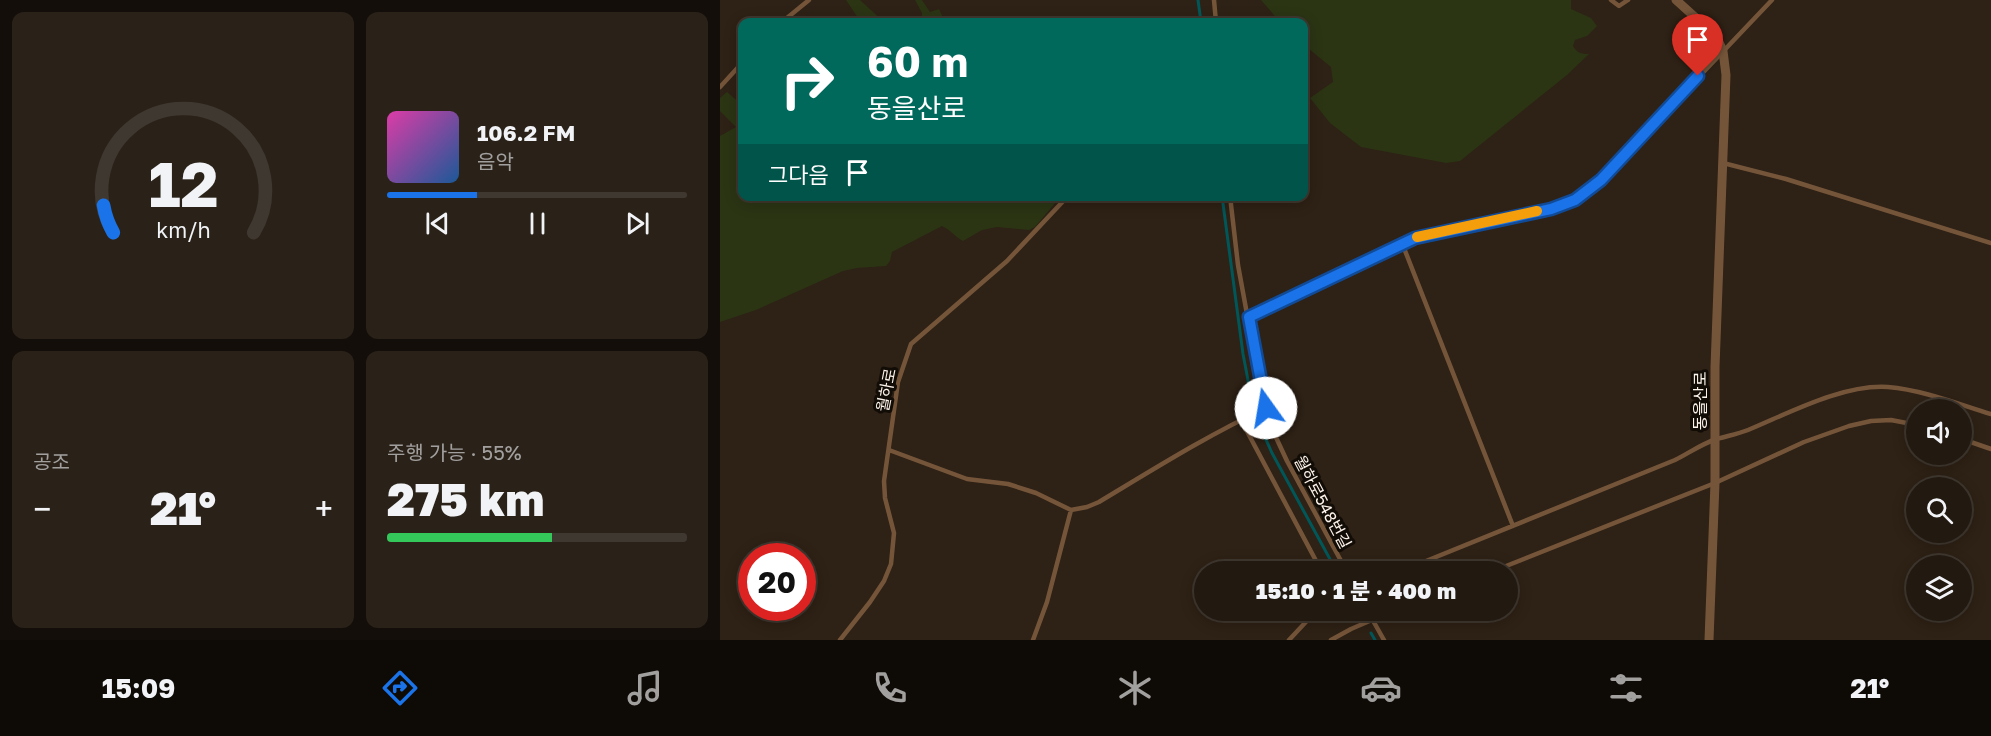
<!DOCTYPE html>
<html lang="ko">
<meta charset="utf-8">
<style>
:root{--surface:#221910;--page:#2a2219;--text:#f1f3f6;--muted:#a2a09f;--line:#3f3830;--accent:#1a73e8}
body{margin:0;font-family:"Golos Text","Noto Sans KR",sans-serif;background:var(--page);color:var(--text);height:100vh;display:flex;flex-direction:column;font-size:22px;white-space:nowrap}
*{box-sizing:border-box;margin:0}
p{font-size:20px;color:var(--muted)}
.icon{flex:none;width:33px;height:33px;fill:none;stroke:currentColor;stroke-width:2;stroke-linecap:round;stroke-linejoin:round}
.map{position:relative;flex:1;overflow:hidden}
.drawer{display:flex;flex-direction:column;gap:12px;padding:12px;background:#130e09;width:720px}
.drawer>*{flex:none}
.guide{position:absolute;left:18px;top:18px;width:570px;height:183px;border-radius:12px;box-shadow:0 3px 15px #0003,0 0 0 2px var(--line);background:#00695c;color:#fff;overflow:hidden}
.tools{position:absolute;left:1186px;top:399px;display:grid;gap:12px}
.tools a{display:grid;place-items:center;width:66px;height:66px;border-radius:50%;background:var(--surface);box-shadow:0 3px 15px #0003,0 0 0 2px var(--line);font-size:30px}
.speed{position:absolute;left:18px;top:543px;display:flex;gap:12px;font-size:30px;font-weight:700;text-align:center}
.speed>*{display:grid;place-content:center;width:78px;height:78px;border-radius:50%;background:var(--surface);box-shadow:0 3px 15px #0003,0 0 0 2px var(--line);line-height:1}
.speed .limit{border:9px solid #d22;background:#fff;color:#111}
.pin{position:absolute;display:grid;place-items:center;width:51px;height:51px;color:#fff;margin:-62px -26px;border-radius:50% 50% 50% 0;rotate:-45deg;box-shadow:0 0 6px #0007}
.pin .icon{rotate:45deg}
.me{position:absolute;width:66px;margin:-33px;rotate:347deg;stroke-linejoin:round;filter:drop-shadow(0 0 4px #0008)}
.turn{display:flex;align-items:center;gap:21px;height:126px;padding:0 30px;font-size:27px}
.turn .icon{width:78px;height:78px;stroke-width:2.5}
.turn b{display:block;font-size:42px;line-height:51px}
.then{display:flex;align-items:center;height:57px;padding:0 30px;background:#0003;gap:12px;font-size:22px}
.big{font-size:45px;font-weight:800;line-height:1.1}
.drawer .card{flex:1;display:flex;flex-direction:column;justify-content:center;gap:9px;min-width:0;padding:0 21px;border-radius:12px;background:var(--page)}
.drawer .dial{align-items:center;gap:0}
.dial svg{height:156px;overflow:visible;fill:none;stroke:var(--line);stroke-width:7;stroke-linecap:round;text-anchor:middle}
.dial text{fill:var(--text);stroke:none}
.song{display:flex;align-items:center;gap:18px}
.cover{width:72px;height:72px;border-radius:9px;background:linear-gradient(135deg,hsl(320 70% 55%),hsl(210 70% 35%))}
.played{height:6px;border-radius:3px;background:linear-gradient(90deg,var(--accent) 30%,var(--line) 30%)}
.keys{display:flex;justify-content:space-around;direction:ltr}
.heat{display:flex;justify-content:space-between;align-items:center;font-size:33px;direction:ltr}
.charge{height:9px;border-radius:4px;background:linear-gradient(90deg,#34c759 55%,var(--line) 0)}
.drawer .tiles{flex:1;display:grid;gap:12px;grid-template-columns:repeat(2,1fr)}
.trip{position:absolute;left:474px;top:561px;width:324px;height:60px;border-radius:30px;background:var(--surface);box-shadow:0 3px 15px #0003,0 0 0 2px var(--line);font-weight:800;line-height:60px;text-align:center}
.dock{display:flex;height:96px;justify-content:space-around;align-items:center;background:#0e0a06;color:var(--muted)}
.dock .icon{width:42px;height:42px}
.dock .active{color:var(--accent)}
.dock b{font-size:27px;color:var(--text)}
main{display:flex;flex:1;min-height:0}
.map>svg:first-child{display:block}
.green{fill:#2b3514}
.lines{fill:none;stroke-linecap:round;stroke-linejoin:round}
.stream{stroke:#005759;stroke-width:3}
.service{stroke:#75553a;stroke-width:4.5}
.minor{stroke:#75553a;stroke-width:9}
.route-casing{stroke:#114b97;stroke-width:15}
.route{stroke:#1a73e8;stroke-width:10}
.slow{stroke:#f59e0b;stroke-width:10}
.labels{text-anchor:middle;dominant-baseline:central;stroke-width:6;stroke-linejoin:round;paint-order:stroke}
.street-label{font-size:16px;fill:#fcf3ea;stroke:#120c07}
</style>
<main>
<section class="drawer">
<div class="tiles">
<div class="card dial"><svg viewBox="0 0 100 80">
<path d="M14 69A42 42 0 1 1 86 69"/>
<path d="M14 69A42 42 0 0 1 9 55" stroke="#1a73e8"/>
<text x="50" y="56" font-size="32" font-weight="700">12</text>
<text x="50" y="72" font-size="11">km/h</text>
</svg></div>
<div class="card">
<div class="song"><i class="cover"></i><div><b>106.2 FM</b><p>음악</p></div></div>
<div class="played"></div>
<div class="keys"><svg class="icon" aria-label="previous" viewBox="0 0 24 24"><path d="M18 5L8 12l10 7zM5 5v14"/></svg><svg class="icon" aria-label="pause" viewBox="0 0 24 24"><path d="M8 5v14M16 5v14"/></svg><svg class="icon" aria-label="next" viewBox="0 0 24 24"><path d="M6 5l10 7-10 7zM19 5v14"/></svg></div>
</div>
<div class="card"><p>공조</p>
<div class="heat"><a>−</a><b class="big">21°</b><a>+</a></div>
</div>
<div class="card"><p>주행 가능 · 55%</p><b class="big">275 km</b><div class="charge"></div></div>
</div>
</section>
<div class="map">
<svg width="1271" height="640" viewBox="0 0 1271 640">
<rect width="100%" height="100%" fill="#2e2115"/>
<path class="green" d="M126 0H140L164 22H139L140 21Z
M195 0H202L210 12 219 9 225 22H202V13Z
M541 0H851V9L871 18 877 26 867 36 855 40 853 46C857 53 861 54 869 54L847 75 740 161 726 163 641 147 610 123 590 98 613 82 611 67 584 45V22H560Z
M7 92 22 105V196L340 197 315 227 309 230 277 227 262 230 243 241C235 237 231 230 222 226L172 252 170 261 166 266 137 268 123 271 36 310 0 322V136L16 127 0 111V98Z"/>
<g class="lines">
<path class="stream" d="M478 0 481 22
M502 196 523 354 533 406
M538 422 552 453 617 572
M639 610 643 617
M651 633 655 640"/>
<path class="service" d="M494 0 496 22
M891 0 899 6 908 0
M62 22 89 0
M0 87 22 63
M1003 163 1066 179 1271 243
M510 196 518 265 542 396 553 431 567 461 627 572
M682 243 793 526
M529 317 695 238 831 209 862 196 897 163 1052 0
M521 420 602 572
M1242 439 1271 449
M169 450 247 479 288 484 316 493 351 510
M679 572 955 460C969 453 983 443 997 439 1007 436 1018 434 1028 430 1069 413 1123 384 1168 387 1203 390 1238 404 1271 414
M771 572 995 483 1084 442 1129 426 1151 421 1171 420 1197 425
M647 610 664 640
M120 640 150 602 164 581 171 564 174 533 165 498 164 481 178 382 191 344 287 261 348 196
M313 640 327 602 351 510 367 507 379 502C434 469 488 435 546 408
M569 640 597 610
M611 640 631 629 675 610"/>
<path class="minor" d="M956 0 996 36 1003 51 1006 75 995 367V483L989 640"/>
</g>
<g class="lines">
<defs>
<path id="route" d="M546 408 529 317 695 238 831 209 855 200 881 180 978 76"/>
</defs>
<use href="#route" class="route-casing"/>
<use href="#route" class="route"/>
<path class="slow" d="M697 237 817 211"/>
</g>
<g class="labels">
<g class="street-label">
<text transform="translate(166 390) rotate(-79)">월하로</text>
<text transform="translate(980 401) rotate(-90)">동을산로</text>
<text transform="translate(603 502) rotate(62)">월하로548번길</text>
</g>
</g>
</svg>
<div class="tools">
<a><svg class="icon" aria-label="sound" viewBox="0 0 24 24"><path d="M4 9h4l5-4v14l-5-4H4zM17 9q2 3 0 6"/></svg></a>
<a><svg class="icon" aria-label="search" viewBox="0 0 24 24"><circle cx="10" cy="10" r="6"/><path d="M15 15l6 6"/></svg></a>
<a><svg class="icon" aria-label="layers" viewBox="0 0 24 24"><path d="M12 4l9 5-9 5-9-5zM3 14l9 5 9-5"/></svg></a>
</div>
<div class="speed"><div class="limit">20</div></div>
<div class="pin" style="left:978px;top:76px;background:#d93025"><svg class="icon" aria-label="arrive" viewBox="0 0 24 24"><path d="M6 21V4h12l-3 4 3 4H6"/></svg></div>
<svg class="me" style="left:546px;top:408px" viewBox="-20 -20 40 40"><circle r="19" fill="#fff"/><path d="M0-13L10 11 0 6-10 11z" fill="#1a73e8"/></svg>
<div class="trip">15:10 · 1 분 · 400 m</div>
<div class="guide">
<div class="turn"><svg class="icon" aria-label="right" viewBox="0 0 24 24"><path d="M7 20v-9h11M14 6l5 5-5 5"/></svg><div><b>60 m</b>동을산로</div></div>
<div class="then">그다음<svg class="icon" aria-label="arrive" viewBox="0 0 24 24"><path d="M6 21V4h12l-3 4 3 4H6"/></svg></div>
</div>
</div>
</main>
<nav class="dock">
<b>15:09</b>
<svg class="icon active" aria-label="directions" viewBox="0 0 24 24"><path d="M12 3l9 9-9 9-9-9zM9 14v-3h6M13 9l2 2-2 2"/></svg>
<svg class="icon" aria-label="music" viewBox="0 0 24 24"><path d="M9 18V5l10-2v13"/><circle cx="6" cy="18" r="3"/><circle cx="16" cy="16" r="3"/></svg>
<svg class="icon" aria-label="phone" viewBox="0 0 24 24"><path d="M5 4h4l2 5-3 2q2 4 5 5l2-3 5 2v4C11 20 4 13 5 4z"/></svg>
<svg class="icon" aria-label="climate" viewBox="0 0 24 24"><path d="M12 3v18M4 7l16 10M4 17L20 7"/></svg>
<svg class="icon" aria-label="car" viewBox="0 0 24 24"><path d="M5 17H2v-5l4-1 3-4h7l3 4 3 1v5h-3M9 17h6M6 11h13"/><circle cx="7" cy="17" r="2"/><circle cx="17" cy="17" r="2"/></svg>
<svg class="icon" aria-label="filters" viewBox="0 0 24 24"><path d="M4 7h16M4 17h16"/><circle cx="9" cy="7" r="2"/><circle cx="15" cy="17" r="2"/></svg>
<b>21°</b>
</nav>
